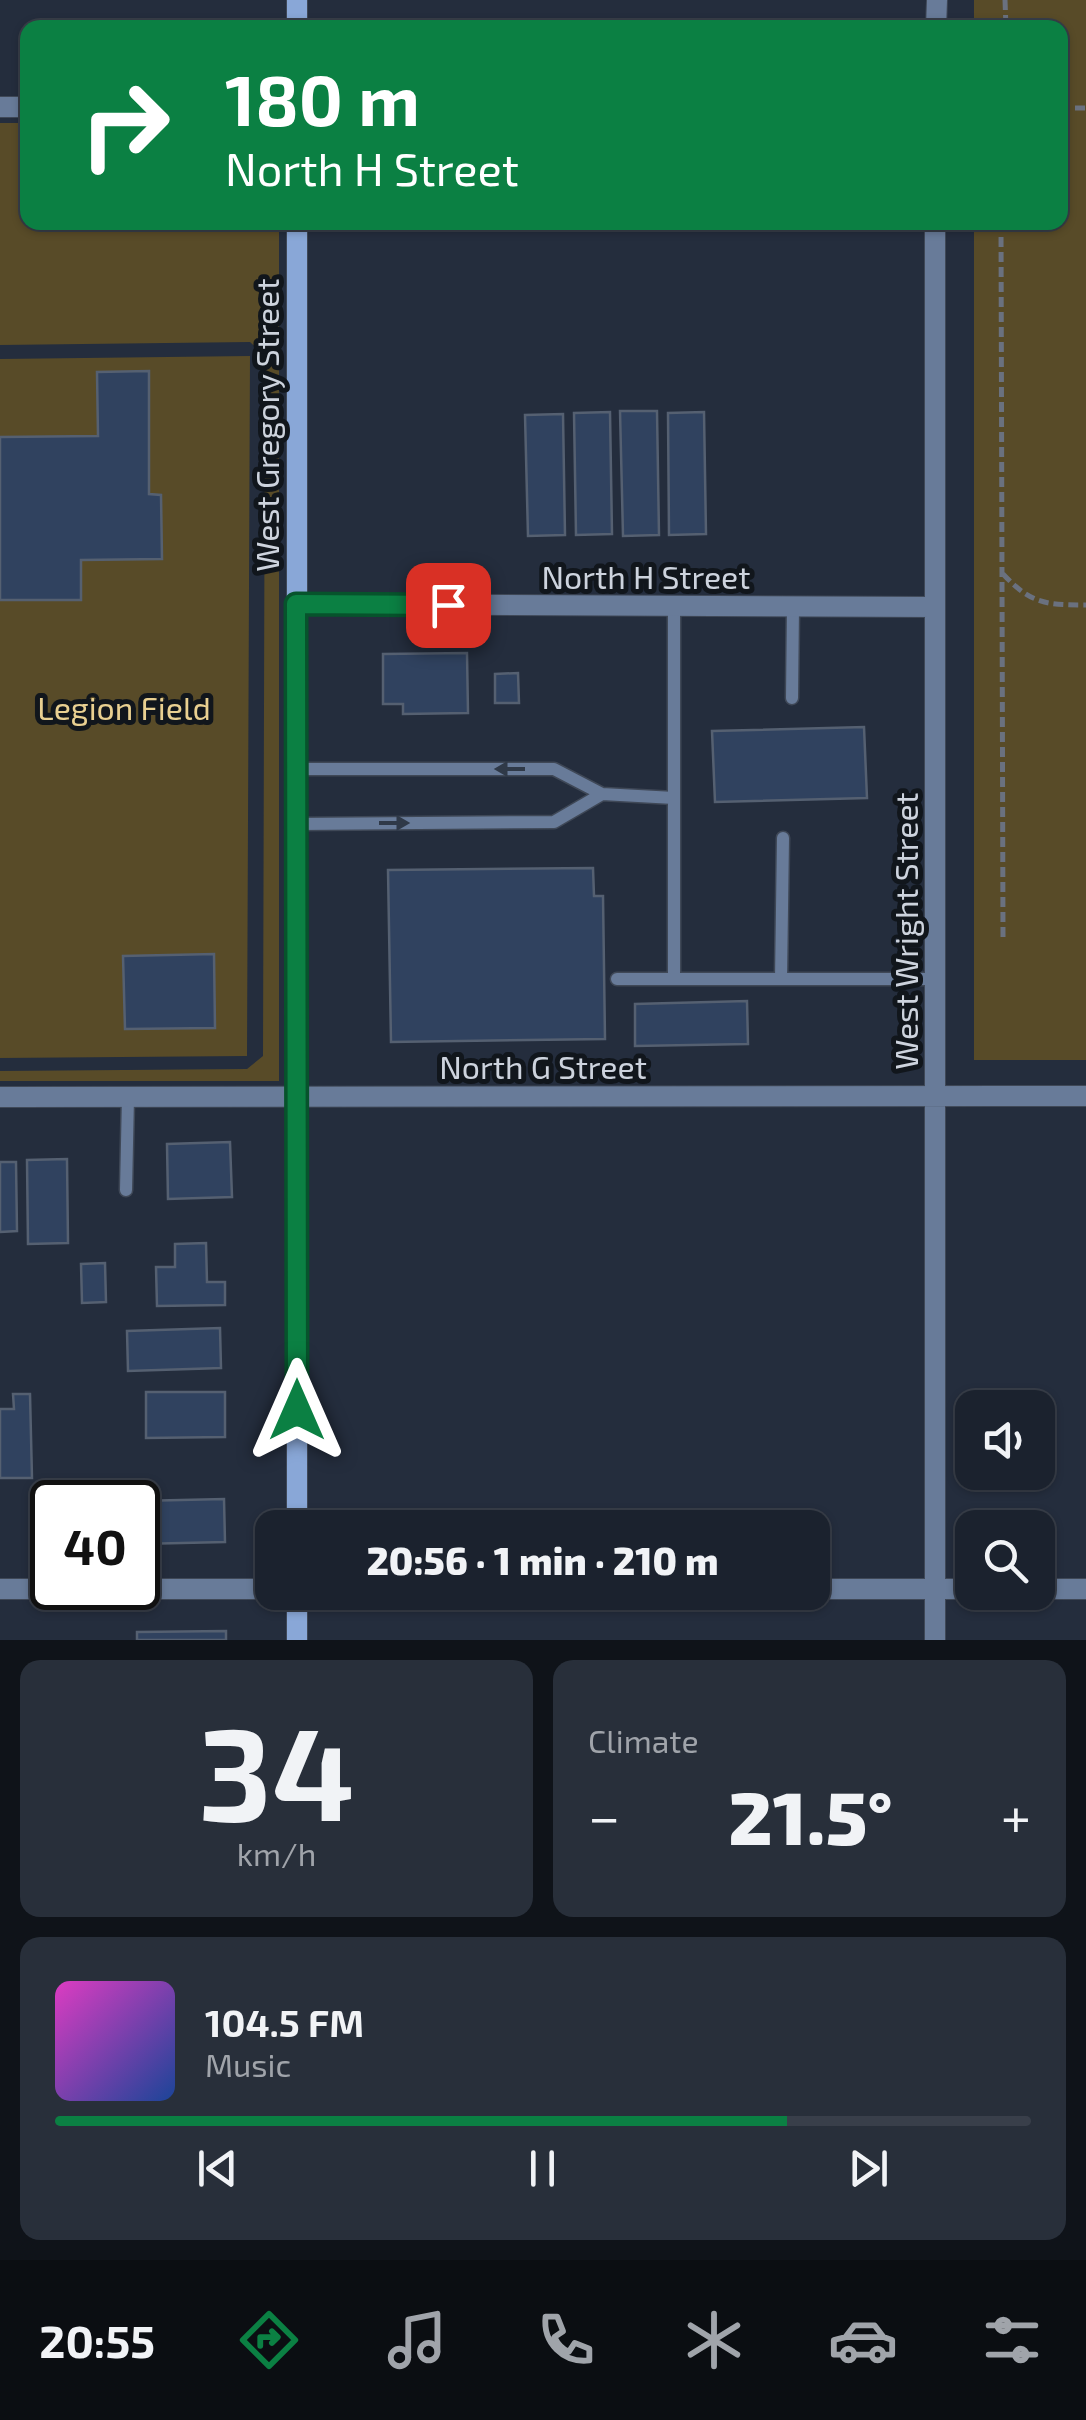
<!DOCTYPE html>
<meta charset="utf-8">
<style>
:root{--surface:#1b222e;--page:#282f3a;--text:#f1f3f6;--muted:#a0a4aa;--line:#393f4a;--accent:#0b8043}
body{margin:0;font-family:"Exo 2",sans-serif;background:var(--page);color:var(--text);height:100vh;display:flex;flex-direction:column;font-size:38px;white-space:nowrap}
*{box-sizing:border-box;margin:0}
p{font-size:32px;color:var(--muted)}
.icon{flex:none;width:55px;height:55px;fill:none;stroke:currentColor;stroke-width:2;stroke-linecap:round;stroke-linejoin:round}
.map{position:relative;height:1640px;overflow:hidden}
.details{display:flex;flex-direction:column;gap:20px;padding:20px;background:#0f1319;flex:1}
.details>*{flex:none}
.banner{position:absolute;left:20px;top:20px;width:1048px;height:210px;border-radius:20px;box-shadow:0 2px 8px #0004,0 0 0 2px var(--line);background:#0b8043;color:#fff;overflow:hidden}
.tools{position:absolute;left:955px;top:1390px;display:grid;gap:20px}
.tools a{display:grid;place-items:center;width:100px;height:100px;border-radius:20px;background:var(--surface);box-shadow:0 2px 8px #0004,0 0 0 2px var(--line);font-size:50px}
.speed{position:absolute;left:30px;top:1480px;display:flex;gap:20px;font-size:50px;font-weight:700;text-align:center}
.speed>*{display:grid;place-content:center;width:130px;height:130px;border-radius:50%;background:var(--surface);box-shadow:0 2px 8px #0004,0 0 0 2px var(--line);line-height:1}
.speed .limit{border:5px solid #111;border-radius:15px;background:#fff;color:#111}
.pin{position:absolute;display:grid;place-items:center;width:85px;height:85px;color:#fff;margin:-42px;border-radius:20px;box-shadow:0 5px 15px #0006}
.me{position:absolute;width:110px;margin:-55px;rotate:0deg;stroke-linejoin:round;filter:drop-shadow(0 0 8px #0008)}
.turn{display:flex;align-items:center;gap:35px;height:210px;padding:0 40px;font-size:45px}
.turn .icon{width:130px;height:130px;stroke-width:2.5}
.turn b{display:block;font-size:70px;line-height:85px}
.big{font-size:75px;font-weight:800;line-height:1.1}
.details .tile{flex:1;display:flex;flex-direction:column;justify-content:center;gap:15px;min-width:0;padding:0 35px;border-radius:20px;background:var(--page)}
.details .dial{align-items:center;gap:0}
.dial b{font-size:130px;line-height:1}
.song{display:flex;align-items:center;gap:30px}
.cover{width:120px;height:120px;border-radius:15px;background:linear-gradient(135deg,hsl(310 70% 55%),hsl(220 70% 35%))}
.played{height:10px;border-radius:5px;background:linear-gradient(90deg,var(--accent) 75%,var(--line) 75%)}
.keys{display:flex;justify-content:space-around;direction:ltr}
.heat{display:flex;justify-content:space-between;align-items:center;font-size:55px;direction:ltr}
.details .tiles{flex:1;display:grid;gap:20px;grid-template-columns:1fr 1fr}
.tile:last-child{grid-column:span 2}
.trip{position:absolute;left:255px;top:1510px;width:575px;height:100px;border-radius:20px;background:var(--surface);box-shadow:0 2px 8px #0004,0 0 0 2px var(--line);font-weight:800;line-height:100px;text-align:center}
.menu{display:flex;height:160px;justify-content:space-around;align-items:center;background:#0b0e12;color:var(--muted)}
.menu .icon{width:70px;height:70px}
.menu .selected{color:var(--accent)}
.menu b{font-size:45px;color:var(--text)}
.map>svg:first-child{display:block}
.green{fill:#584b28}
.building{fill:#30425f;stroke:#556071;stroke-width:2.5}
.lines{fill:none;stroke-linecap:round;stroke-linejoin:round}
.lane-casing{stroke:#3f4857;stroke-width:15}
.street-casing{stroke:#3f4857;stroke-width:22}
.secondary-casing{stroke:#3f4857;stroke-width:22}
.path{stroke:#6a717f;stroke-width:5;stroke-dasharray:10 5;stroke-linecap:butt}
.lane{stroke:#687b99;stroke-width:12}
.street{stroke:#687b99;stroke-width:20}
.secondary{stroke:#89a7d7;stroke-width:20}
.oneway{fill:#2f3948}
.route-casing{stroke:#07532c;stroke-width:25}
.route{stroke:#0b8043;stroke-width:18}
.labels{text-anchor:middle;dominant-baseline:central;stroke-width:10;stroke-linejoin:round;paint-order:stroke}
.street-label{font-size:32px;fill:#cdd3dd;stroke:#11161c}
.park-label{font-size:32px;fill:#e9d091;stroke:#11161c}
</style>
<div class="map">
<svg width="1086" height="1640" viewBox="0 0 1086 1640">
<rect width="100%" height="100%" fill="#242d3d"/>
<path class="green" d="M974 0H1086V1060H974V223L1060 222V28L974 27Z
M0 123H27L28 222 279 223V1081H0V1071L247 1069 263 1056 265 356 250 342 0 345Z
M250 356 247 1056 0 1058V359Z"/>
<path class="building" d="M149 371V494L161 495 162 559 81 560V600H0V437L98 436 97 372Z
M620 411H657L659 535 623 536Z
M610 412 612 534 576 535 574 413Z
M704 412 706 534 669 535 668 413Z
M563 414 565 535 528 536 525 415Z
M467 653 468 713 403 714V704H383V654Z
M518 673 519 703H495V674Z
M864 727 867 798 715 802 712 731Z
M593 868 594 896H603L605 1039 391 1042 388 870Z
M214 954 215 1028 125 1029 123 956Z
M747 1001 748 1044 635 1046V1004Z
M230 1142 232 1197 168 1199 167 1144Z
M67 1159 68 1243 28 1244 27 1160Z
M0 1162H16L17 1231 0 1232Z
M206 1243 207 1282H225V1305L157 1306 156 1267H175V1244Z
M105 1263 106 1302 82 1303 81 1264Z
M220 1328 221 1368 128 1371 127 1331Z
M146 1392H225V1437L146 1438Z
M13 1394H30L32 1478H0V1409H14Z
M224 1499 225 1542 139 1544 138 1501Z
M226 1631V1640H137V1632Z"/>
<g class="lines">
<defs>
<path id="lane" d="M792 698 793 607
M296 769H554L602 794 674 798
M297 824 554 822 602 794
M617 979H935
M674 979V606
M781 979 783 838
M126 1190 128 1097"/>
<path id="street" d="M936 28 937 0
M0 107H28
M935 222V1640
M296 604 935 607
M0 1097 1086 1096
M0 1589H272
M812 1589H972
M1038 1589H1086"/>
<path id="secondary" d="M297 28V0
M297 222V1528
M297 1592V1640"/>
</defs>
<use href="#lane" class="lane-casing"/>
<use href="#street" class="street-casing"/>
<use href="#secondary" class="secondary-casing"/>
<path class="path" d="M1005 0 1006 28
M1060 108H1086
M1001 222 1003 937
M1003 574C1031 604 1046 605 1086 605"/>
<use href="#lane" class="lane"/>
<use href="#street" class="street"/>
<use href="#secondary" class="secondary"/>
</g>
<defs><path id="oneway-solid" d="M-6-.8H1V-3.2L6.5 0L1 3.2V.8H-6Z" transform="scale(2.5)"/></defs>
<g class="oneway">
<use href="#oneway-solid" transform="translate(510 769) rotate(180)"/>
<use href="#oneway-solid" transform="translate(394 823)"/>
</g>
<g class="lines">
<defs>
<path id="route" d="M297 1410 296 604 448 605"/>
</defs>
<use href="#route" class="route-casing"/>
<use href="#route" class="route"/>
</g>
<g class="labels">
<g class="street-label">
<text transform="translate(266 425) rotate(-90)">West Gregory Street</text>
<text x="646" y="576">North H Street</text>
<text transform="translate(905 931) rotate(-90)">West Wright Street</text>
<text x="543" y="1066">North G Street</text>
</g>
<g class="park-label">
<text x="124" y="707">Legion Field</text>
</g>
</g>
</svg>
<div class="tools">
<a><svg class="icon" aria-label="sound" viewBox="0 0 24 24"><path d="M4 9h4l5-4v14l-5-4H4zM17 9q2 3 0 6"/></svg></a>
<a><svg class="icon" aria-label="search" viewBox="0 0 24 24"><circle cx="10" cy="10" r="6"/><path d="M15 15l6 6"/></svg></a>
</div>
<div class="speed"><div class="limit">40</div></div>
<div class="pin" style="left:448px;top:605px;background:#d93025"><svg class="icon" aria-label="arrive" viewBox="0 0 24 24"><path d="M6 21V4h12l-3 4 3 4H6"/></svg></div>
<svg class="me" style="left:297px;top:1410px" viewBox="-20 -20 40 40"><path d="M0-17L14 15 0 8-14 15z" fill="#0b8043" stroke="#fff" stroke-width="4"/></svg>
<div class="trip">20:56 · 1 min · 210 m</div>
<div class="banner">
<div class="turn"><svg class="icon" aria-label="right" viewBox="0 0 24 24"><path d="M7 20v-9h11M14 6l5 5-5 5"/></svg><div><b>180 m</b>North H Street</div></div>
</div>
</div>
<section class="details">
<div class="tiles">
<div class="tile dial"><b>34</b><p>km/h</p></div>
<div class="tile"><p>Climate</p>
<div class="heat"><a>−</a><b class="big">21.5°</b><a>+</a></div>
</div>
<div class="tile">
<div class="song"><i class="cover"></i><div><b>104.5 FM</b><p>Music</p></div></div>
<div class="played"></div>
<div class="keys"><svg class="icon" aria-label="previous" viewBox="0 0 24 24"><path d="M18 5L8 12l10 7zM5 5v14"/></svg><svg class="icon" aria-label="pause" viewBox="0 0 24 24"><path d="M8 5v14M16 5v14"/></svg><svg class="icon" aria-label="next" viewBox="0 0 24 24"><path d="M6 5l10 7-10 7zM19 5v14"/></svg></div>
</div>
</div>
</section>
<nav class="menu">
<b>20:55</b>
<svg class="icon selected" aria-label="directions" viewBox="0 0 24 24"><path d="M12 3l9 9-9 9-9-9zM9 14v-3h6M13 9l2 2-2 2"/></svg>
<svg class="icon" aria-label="music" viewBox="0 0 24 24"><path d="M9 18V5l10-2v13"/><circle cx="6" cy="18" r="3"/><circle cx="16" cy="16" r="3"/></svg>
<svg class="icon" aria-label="phone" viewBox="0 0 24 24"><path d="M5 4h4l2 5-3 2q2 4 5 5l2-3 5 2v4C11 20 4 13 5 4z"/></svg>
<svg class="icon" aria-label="climate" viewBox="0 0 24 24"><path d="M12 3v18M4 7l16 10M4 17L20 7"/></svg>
<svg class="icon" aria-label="car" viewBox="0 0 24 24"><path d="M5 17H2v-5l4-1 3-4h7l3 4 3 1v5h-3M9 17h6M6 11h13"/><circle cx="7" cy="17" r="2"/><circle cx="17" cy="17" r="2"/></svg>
<svg class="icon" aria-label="filters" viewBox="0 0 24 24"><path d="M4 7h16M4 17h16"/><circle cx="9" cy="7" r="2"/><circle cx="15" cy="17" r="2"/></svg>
</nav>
